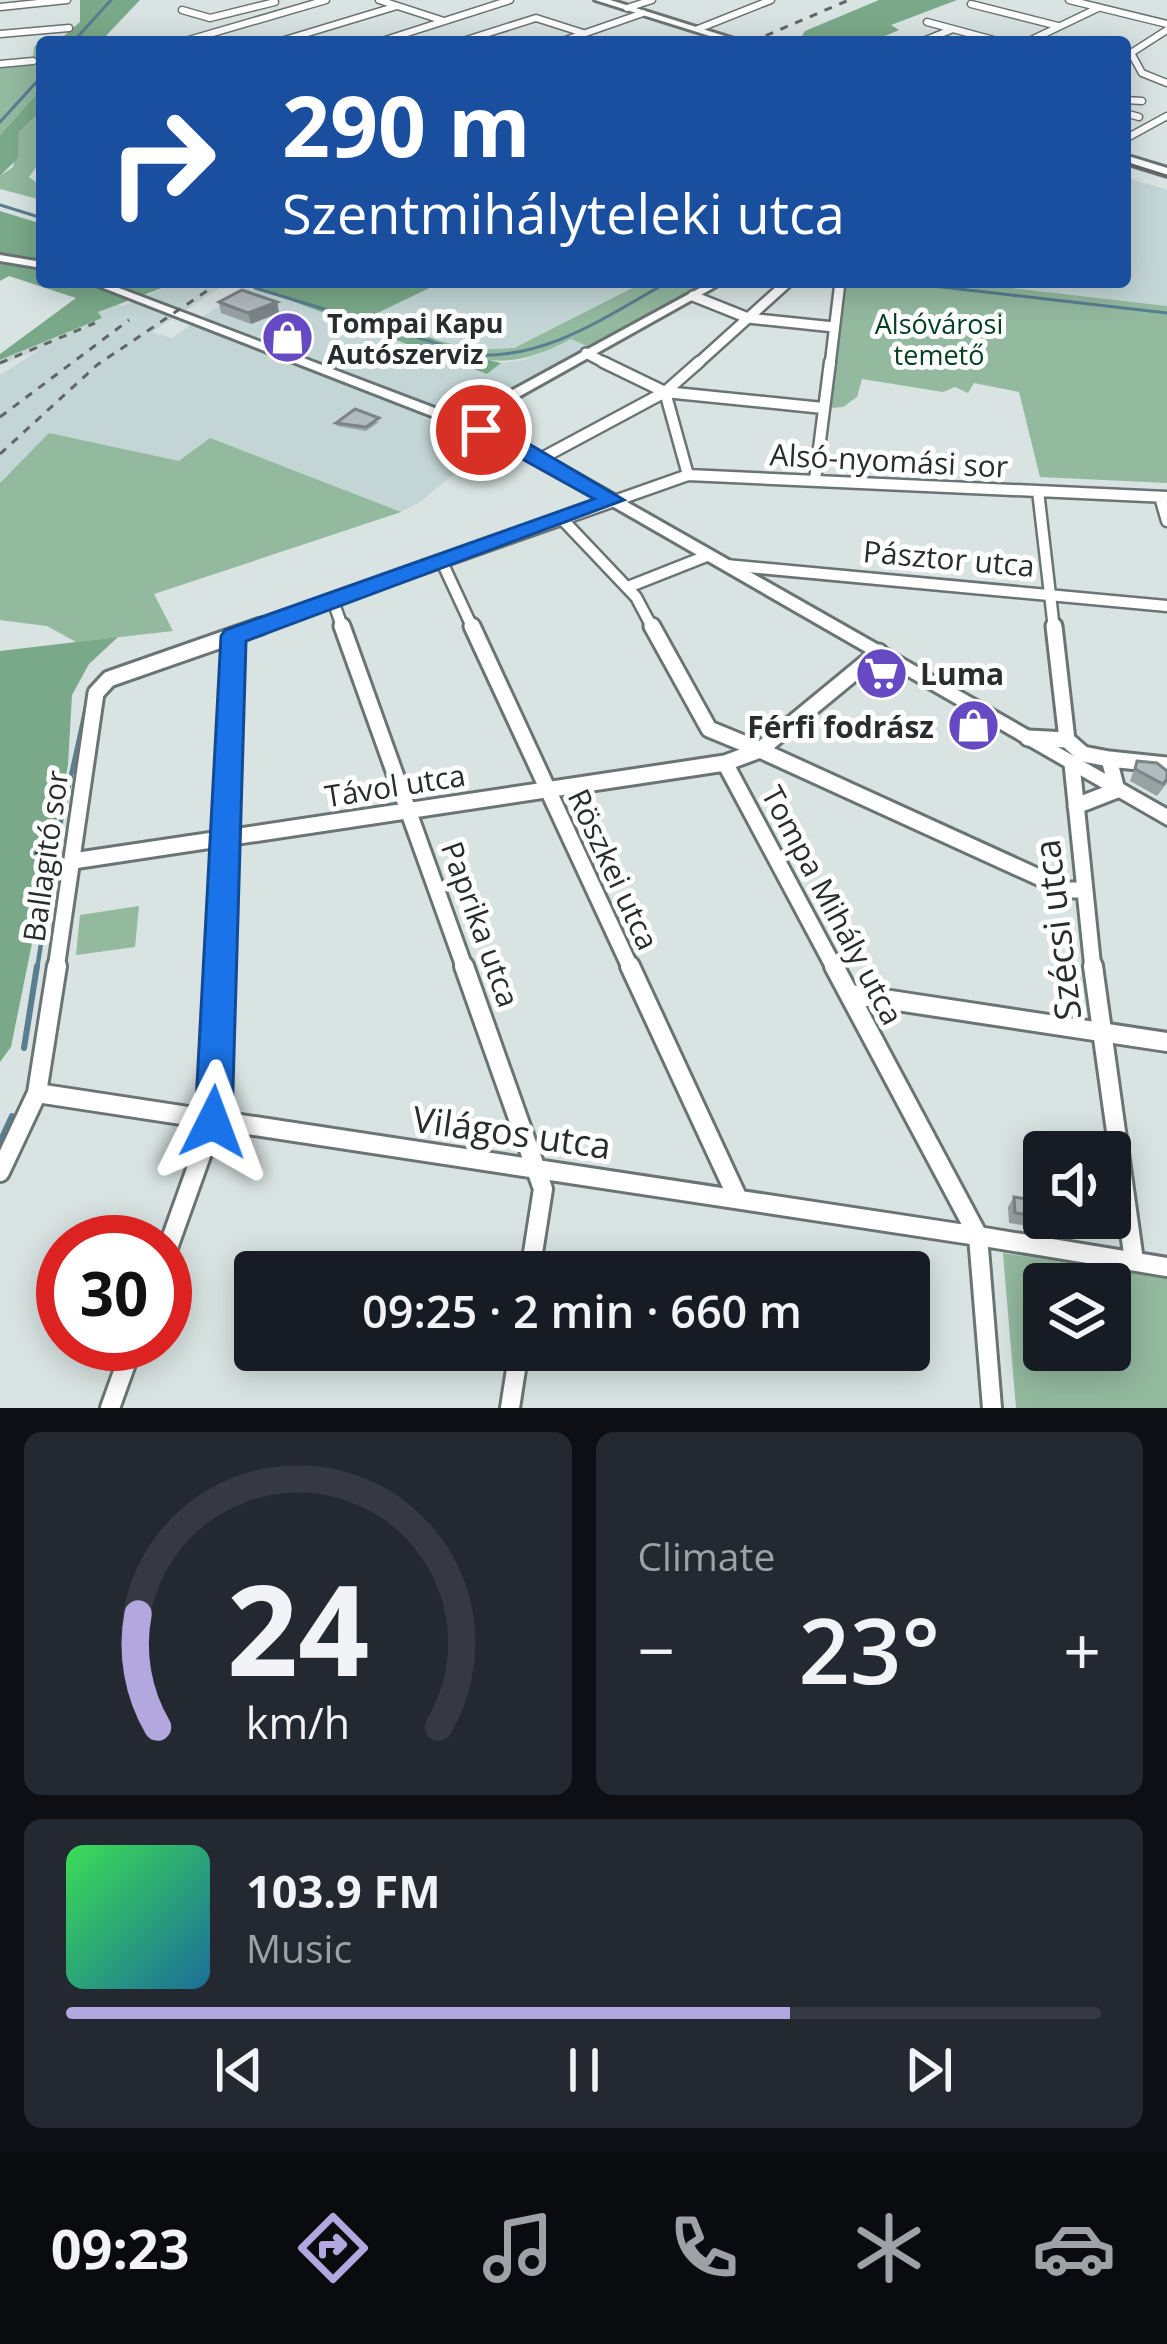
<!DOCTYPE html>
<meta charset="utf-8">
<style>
:root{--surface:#171b24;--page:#242831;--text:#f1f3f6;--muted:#9ea1a6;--line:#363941;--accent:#b2a7df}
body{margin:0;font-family:"Open Sans",sans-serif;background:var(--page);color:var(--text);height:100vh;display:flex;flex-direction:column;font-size:45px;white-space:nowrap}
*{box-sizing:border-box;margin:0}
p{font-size:39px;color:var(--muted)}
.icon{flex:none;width:66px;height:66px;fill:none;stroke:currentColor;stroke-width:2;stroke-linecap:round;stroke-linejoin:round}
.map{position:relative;height:1408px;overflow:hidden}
.side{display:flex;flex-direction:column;gap:24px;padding:24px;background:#0d0f14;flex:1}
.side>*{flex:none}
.banner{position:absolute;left:36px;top:36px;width:1095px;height:252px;border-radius:12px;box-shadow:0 6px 30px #0003;background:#1a4fa0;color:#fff;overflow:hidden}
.buttons{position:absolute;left:1023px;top:1131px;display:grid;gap:24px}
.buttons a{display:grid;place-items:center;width:108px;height:108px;border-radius:12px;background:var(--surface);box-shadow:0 6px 30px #0003;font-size:60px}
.speed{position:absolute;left:36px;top:1215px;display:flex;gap:24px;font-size:60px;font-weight:700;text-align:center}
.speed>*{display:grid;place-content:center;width:156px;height:156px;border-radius:50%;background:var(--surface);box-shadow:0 6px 30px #0003;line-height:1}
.speed .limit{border:18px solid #d22;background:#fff;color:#111}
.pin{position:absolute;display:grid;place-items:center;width:102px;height:102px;color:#fff;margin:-51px;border:6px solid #fff;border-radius:50%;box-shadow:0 3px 12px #0007}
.me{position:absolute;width:132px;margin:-66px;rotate:3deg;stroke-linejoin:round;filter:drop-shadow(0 0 9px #0008)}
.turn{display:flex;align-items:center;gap:42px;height:252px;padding:0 48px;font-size:54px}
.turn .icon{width:156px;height:156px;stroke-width:2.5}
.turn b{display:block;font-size:84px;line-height:102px}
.big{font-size:90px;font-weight:600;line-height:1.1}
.side .widget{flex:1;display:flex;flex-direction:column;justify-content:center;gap:18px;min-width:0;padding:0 42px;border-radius:18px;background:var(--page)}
.side .dial{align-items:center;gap:0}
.dial svg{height:312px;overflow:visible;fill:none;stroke:var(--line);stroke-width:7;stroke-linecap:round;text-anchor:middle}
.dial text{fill:var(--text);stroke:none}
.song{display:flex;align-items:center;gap:36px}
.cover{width:144px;height:144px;border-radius:18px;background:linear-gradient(135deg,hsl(130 70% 55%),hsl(200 70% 35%))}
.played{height:12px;border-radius:6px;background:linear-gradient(90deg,var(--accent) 70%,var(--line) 70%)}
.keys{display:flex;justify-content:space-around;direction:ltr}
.heat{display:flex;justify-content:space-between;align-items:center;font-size:66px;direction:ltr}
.side .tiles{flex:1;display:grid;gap:24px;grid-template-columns:1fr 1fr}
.widget:last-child{grid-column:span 2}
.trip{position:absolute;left:234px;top:1251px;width:696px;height:120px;border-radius:12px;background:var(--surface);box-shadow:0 6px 30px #0003;font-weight:600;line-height:120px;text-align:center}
.dock{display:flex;height:192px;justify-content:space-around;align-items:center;background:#090b0e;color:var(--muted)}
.dock .icon{width:84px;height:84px}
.dock .active{color:var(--accent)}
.dock b{font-size:54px;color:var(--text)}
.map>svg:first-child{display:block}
.built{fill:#c3d6d5}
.green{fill:#93b99f;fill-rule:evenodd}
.forest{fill:#7aa989}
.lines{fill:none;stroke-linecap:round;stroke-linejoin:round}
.stream-far2{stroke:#577e91;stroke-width:3}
.stream-far1{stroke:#577e91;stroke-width:4.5}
.stream{stroke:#577e91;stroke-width:6}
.minor-far4-casing{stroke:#6a7474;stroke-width:9}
.minor-far3-casing{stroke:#6a7474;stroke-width:14}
.minor-far2-casing{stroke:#6a7474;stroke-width:15}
.minor-far1-casing{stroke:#6a7474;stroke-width:21}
.minor-casing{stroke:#6a7474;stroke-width:24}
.tertiary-casing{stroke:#6a7474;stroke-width:6}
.primary-casing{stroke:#6a7474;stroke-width:6}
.minor-far4{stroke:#fff;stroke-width:6}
.minor-far3{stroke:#fff;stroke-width:9}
.minor-far2{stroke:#fff;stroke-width:10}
.minor-far1{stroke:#fff;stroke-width:15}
.minor{stroke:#fff;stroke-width:18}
.tertiary{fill:#fff;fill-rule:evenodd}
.primary{fill:#fff;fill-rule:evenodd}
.tram{stroke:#606666;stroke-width:3}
.rail{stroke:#606666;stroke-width:3;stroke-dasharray:8 8;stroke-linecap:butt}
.wall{fill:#98a2a3}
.shaded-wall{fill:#7c8485}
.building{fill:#b1bcbe;stroke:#7c8485;stroke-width:3}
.route{fill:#1a73e8;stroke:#114b97;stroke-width:3}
.labels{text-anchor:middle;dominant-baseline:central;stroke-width:10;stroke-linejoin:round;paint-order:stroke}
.far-poi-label{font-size:27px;font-weight:bold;fill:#292d2d;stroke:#fff;text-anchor:start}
.far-park-label{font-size:27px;fill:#044123;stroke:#fff}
.street-label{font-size:30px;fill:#292d2d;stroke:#fff}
.poi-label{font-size:30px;font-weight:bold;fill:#292d2d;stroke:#fff;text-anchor:start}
.near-street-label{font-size:36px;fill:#292d2d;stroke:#fff}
</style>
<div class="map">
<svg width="1167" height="1408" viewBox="0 0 1167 1408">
<rect width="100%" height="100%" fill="#d8e3e2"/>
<path class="built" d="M1125 177 1167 190V306L961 282H1125Z
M178 282H229L152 332 172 338 249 285 487 374 501 363 524 360 572 339 587 346 473 407 453 400 422 417 491 444 420 502 401 512 154 594 79 640 47 626 0 620V375L41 349 0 365V360L101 318 97 312 113 304 123 306Z
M442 282H644L513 348 496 352 473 350 367 317Z"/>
<path class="green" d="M42 45V88L0 135V62L33 59 34 46Z
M42 110V159L29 177 42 187V200L0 189V176L13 167 19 132Z
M644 282H709L587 346 571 339C513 369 489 365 429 344L435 339 473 350 514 348Z
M843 282H961L1167 306V483L1040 477 1019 392 974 383 968 393 955 387 943 392 862 379 857 397 843 407 830 408Z
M49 433 179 461 210 438 401 512 154 594 173 631 76 642 47 626 0 620V483Z
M139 906 135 947 76 955 80 915Z
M1003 1253 1167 1278V1408H1016ZM1110 1284V1350H1044V1284Z"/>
<path class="forest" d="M80 0H140L100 42H57L80 22Z
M879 0H957L891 25 899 30 871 42H798L805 31Z
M42 88V110L19 132 18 158 0 176V135Z
M0 211 42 224V282H178L98 312 102 318 0 360V354L76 298 9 276 0 281Z
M255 282H442L369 317 435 339 430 345 501 363 487 374 249 285Z
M118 637 89 664 72 695 68 765 11 1047 0 1062V651Z"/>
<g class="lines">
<path class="stream-far2" d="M73 42 111 0
M0 122 42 76
M0 205 42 218
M898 282 1167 313
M255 288 475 355C548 359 606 316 668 282"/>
<path class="stream-far1" d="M37 969 59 830 90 689"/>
<path class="stream" d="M24 1048 37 966
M0 1142 12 1116"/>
<defs>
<path id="minor-far4" d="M379 0 444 21
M1069 0 1167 24
M971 4 1058 26
M0 7 67 0
M627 8 652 0
M182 10 210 18 275 2
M927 22 1001 42
M698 29 771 0
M1167 30 1131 53 1142 73 1167 83
M0 34 69 28
M182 42 326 0
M278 42 397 6
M379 42 510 0
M460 42 536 18 583 33
M560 42 643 13
M921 42 953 29
M1027 42 1098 8
M0 64 33 61
M1125 100 1142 101
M1125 113 1139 117
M1125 139 1167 116"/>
<path id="minor-far3" d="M693 296 748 318 834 327
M586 353 609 365
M696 365 788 282
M830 365 840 282"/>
<path id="minor-far2" d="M603 362 665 392 823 408
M665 392 688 475
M542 458 665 392 699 362
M815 480 830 362
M1038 491 1054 629
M1160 497 1167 521
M562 519 636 597 653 629
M442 562 473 629
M726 565 1167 606
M628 587 709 555
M333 601 343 629
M252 629 688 475 1167 497"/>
<path id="minor-far1" d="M342 626 465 969
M472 626 631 969
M652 626 709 729 760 750 725 763 835 969
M879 652 760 750 1067 890H1082
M1028 738 1067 740 1054 626
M1067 740 1083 754 1109 759
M1072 764 1093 969
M1076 806 1117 790 1109 759 1167 765
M73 861 725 763
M56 969 96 693 109 679 261 626
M220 969 234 636"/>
<path id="minor" d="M464 966 543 1189 530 1272
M630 966 738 1199
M834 966 978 1236
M1093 966 1134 1261
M851 994 1167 1042
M37 1093 978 1236
M0 1172 37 1093 57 966
M165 1256 213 1122 220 966
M110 1408 133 1344
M510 1408 519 1350
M992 1408 978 1236 1167 1267"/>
<path id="tertiary" d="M0 255 42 262V268L0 261Z
M88 282H103L461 418 711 282H724L472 423 516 439 1167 809V825L506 445Z"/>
<path id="primary" d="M595 0H610L744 42H729Z
M1125 155 1167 168V176L1125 163Z"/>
</defs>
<use href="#minor-far4" class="minor-far4-casing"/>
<use href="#minor-far3" class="minor-far3-casing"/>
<use href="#minor-far2" class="minor-far2-casing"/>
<use href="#minor-far1" class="minor-far1-casing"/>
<use href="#minor" class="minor-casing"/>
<use href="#tertiary" class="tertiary-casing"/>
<use href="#primary" class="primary-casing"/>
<use href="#minor-far4" class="minor-far4"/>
<use href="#minor-far3" class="minor-far3"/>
<use href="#minor-far2" class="minor-far2"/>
<use href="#minor-far1" class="minor-far1"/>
<use href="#minor" class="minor"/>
<use href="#tertiary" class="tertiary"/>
<use href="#primary" class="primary"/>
<path class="tram" d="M1125 163 1167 176"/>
<path class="rail" d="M751 42 849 0
M0 363 95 323
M0 417 129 320
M0 454 97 365 220 282"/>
</g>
<path class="wall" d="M219 302H277L279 313 251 324 221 313Z
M379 422 366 431 337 426 336 423Z
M1137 761 1167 771V783L1157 796 1130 781Z
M1014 1197 1062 1220 1055 1230 1009 1223 1008 1207Z"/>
<path class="shaded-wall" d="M277 302 279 313 251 324 248 313Z"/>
<path class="building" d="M242 290 277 302 248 313 219 302Z
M355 409 379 418 366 427 336 423Z
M1137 761 1157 763 1167 771V779L1163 784 1135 769Z
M1014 1197 1044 1202V1217L1015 1213Z"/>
<path class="route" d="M481 424 519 438 624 500 246 641 232 1122 226 1134 213 1140 200 1134 195 1122 221 636 225 630 594 499 470 430Z"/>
<defs>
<symbol id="shop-disc" viewBox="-11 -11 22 22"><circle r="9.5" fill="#664ac3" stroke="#fff"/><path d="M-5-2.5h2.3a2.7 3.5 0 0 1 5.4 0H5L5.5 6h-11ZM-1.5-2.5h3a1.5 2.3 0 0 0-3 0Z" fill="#fff"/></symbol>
<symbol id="supermarket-disc" viewBox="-11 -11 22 22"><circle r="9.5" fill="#664ac3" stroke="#fff"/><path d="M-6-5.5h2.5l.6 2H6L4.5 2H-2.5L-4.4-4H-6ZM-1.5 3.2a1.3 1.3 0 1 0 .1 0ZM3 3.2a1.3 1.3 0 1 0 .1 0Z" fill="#fff"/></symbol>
</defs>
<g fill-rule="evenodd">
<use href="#shop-disc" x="258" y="308" width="59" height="59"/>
<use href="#supermarket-disc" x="852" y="644" width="59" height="59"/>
<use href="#shop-disc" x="944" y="696" width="59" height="59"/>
</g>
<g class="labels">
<g class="far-poi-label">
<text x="327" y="322">Tompai Kapu<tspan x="327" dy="31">Autószerviz</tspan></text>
</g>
<g class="far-park-label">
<text x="939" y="323">Alsóvárosi<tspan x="939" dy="31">temető</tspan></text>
</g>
<g class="street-label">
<text transform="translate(889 460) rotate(3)">Alsó-nyomási sor</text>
<text transform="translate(949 558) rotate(5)">Pásztor utca</text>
<text transform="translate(395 785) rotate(-9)">Távol utca</text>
<text transform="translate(45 856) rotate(-82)">Ballagitó sor</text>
<text transform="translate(614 869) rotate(65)">Röszkei utca</text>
<text transform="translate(833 905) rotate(62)">Tompa Mihály utca</text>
<text transform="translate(481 924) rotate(70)">Paprika utca</text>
</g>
<g class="poi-label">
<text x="920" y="673">Luma</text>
<text x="934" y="726" text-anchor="end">Férfi fodrász</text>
</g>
<g class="near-street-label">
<text transform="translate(1057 930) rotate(-97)">Szécsi utca</text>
<text transform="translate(512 1132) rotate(8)">Világos utca</text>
</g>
</g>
</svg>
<div class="buttons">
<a><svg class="icon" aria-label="sound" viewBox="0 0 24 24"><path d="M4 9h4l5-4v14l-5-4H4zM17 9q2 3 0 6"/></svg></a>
<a><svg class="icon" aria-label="layers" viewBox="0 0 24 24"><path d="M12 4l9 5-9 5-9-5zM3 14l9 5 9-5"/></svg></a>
</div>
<div class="speed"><div class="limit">30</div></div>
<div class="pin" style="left:481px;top:430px;background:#d93025"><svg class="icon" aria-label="arrive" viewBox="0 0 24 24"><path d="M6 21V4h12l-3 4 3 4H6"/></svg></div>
<svg class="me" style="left:213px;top:1122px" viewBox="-20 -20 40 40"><path d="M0-17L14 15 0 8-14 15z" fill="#1a73e8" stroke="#fff" stroke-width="4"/></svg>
<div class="trip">09:25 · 2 min · 660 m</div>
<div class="banner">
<div class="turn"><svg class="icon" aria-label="right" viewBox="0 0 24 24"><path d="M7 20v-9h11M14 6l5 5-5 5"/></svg><div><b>290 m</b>Szentmihályteleki utca</div></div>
</div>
</div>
<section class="side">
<div class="tiles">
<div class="widget dial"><svg viewBox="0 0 100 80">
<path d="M14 69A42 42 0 1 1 86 69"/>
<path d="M14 69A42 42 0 0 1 9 40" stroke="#b2a7df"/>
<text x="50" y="56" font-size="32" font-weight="700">24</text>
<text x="50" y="72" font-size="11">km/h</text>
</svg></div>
<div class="widget"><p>Climate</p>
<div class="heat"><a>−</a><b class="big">23°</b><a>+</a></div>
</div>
<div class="widget">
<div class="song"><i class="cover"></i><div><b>103.9 FM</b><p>Music</p></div></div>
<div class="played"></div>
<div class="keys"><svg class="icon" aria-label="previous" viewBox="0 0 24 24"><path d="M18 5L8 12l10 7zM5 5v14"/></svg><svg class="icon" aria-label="pause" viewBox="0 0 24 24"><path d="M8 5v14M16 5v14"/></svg><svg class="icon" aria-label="next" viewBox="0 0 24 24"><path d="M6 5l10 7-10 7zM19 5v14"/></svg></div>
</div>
</div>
</section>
<nav class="dock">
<b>09:23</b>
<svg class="icon active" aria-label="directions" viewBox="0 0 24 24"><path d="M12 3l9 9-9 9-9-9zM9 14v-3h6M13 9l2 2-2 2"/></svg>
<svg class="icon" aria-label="music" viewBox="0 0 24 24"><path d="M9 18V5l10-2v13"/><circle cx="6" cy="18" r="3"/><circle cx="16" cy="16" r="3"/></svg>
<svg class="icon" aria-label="phone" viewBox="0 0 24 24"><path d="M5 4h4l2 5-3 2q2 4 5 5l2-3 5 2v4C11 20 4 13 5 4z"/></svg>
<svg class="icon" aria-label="climate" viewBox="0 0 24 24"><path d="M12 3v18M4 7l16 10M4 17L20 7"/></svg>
<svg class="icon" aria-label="car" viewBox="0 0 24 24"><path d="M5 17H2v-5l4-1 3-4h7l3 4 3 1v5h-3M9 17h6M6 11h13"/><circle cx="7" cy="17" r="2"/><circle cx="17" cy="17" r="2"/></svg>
</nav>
